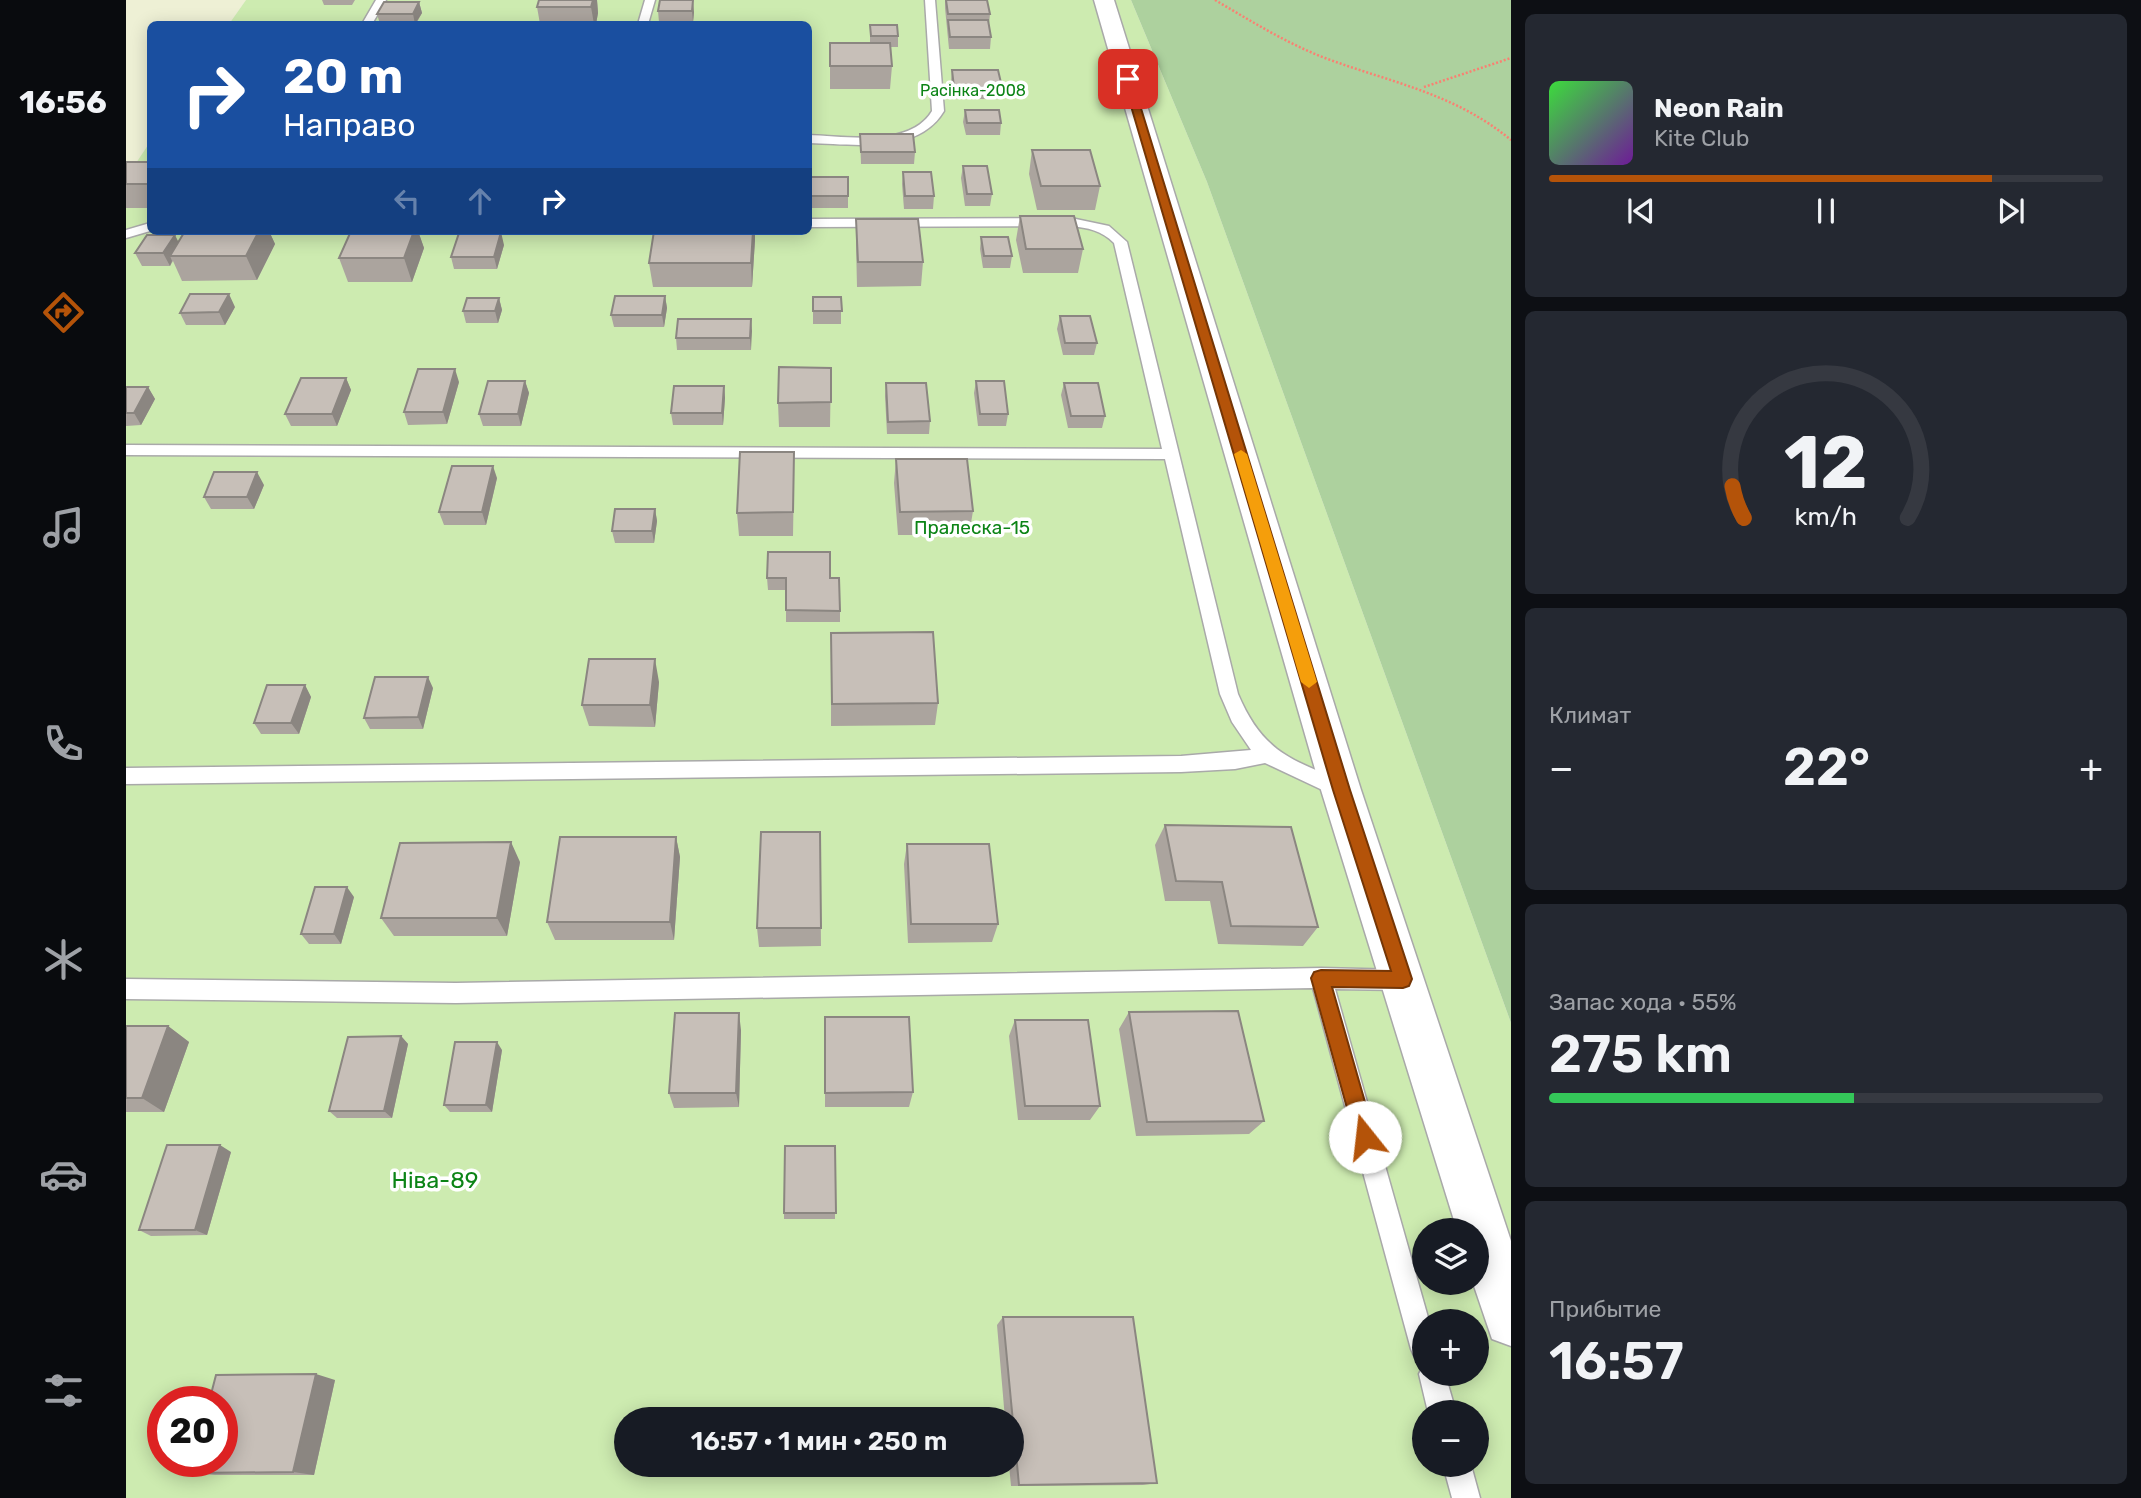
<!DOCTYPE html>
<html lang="ru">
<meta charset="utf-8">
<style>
:root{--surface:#171b24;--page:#242831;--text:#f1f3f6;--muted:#9ea1a6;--line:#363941;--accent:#b45309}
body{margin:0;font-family:Rubik,sans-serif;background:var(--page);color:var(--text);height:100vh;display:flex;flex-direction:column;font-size:26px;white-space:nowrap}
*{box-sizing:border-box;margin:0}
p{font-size:23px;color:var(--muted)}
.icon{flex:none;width:38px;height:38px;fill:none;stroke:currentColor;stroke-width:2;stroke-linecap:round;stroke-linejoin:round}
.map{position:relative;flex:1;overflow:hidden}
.side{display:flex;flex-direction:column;gap:14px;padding:14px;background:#0d0f14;width:630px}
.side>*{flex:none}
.hud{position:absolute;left:21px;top:21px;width:665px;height:214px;border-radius:10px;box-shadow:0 4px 18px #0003;background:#1a4fa0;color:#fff;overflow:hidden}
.tools{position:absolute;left:1286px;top:1218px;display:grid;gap:14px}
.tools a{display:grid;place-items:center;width:77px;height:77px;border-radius:50%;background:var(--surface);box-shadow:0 4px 18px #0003;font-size:35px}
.speed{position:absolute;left:21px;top:1386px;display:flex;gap:14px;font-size:35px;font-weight:700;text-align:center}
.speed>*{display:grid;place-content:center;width:91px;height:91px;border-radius:50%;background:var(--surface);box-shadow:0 4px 18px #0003;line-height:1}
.speed .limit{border:10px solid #d22;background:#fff;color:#111}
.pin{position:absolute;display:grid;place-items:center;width:60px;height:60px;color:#fff;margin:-30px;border-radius:14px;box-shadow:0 4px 10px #0006}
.me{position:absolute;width:77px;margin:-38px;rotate:344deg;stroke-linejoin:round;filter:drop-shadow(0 0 5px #0008)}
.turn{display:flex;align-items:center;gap:24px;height:147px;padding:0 21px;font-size:32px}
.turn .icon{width:91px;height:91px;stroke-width:2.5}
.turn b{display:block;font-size:49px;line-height:60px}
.lanes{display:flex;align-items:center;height:66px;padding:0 21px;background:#0003;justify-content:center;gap:35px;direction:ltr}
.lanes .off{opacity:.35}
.big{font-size:52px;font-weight:600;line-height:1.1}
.side .tile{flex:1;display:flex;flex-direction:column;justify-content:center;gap:10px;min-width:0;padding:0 24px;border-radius:10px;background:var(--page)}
.side .dial{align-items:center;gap:0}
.dial svg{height:182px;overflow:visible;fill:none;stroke:var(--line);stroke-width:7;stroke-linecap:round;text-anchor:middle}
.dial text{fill:var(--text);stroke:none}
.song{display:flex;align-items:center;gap:21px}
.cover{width:84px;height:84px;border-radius:10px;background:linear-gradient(135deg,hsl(120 70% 55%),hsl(280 70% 35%))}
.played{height:7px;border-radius:4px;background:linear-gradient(90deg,var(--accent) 80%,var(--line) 80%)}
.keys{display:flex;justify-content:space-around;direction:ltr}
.heat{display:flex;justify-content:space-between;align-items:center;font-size:38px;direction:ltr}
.charge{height:10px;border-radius:5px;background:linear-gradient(90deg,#34c759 55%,var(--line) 0)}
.trip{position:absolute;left:488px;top:1407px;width:410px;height:70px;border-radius:35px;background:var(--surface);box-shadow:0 4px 18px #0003;font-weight:600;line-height:70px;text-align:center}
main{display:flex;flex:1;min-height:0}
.tab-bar{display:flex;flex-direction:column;width:126px;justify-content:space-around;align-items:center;background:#090b0e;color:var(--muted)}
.tab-bar .icon{width:49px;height:49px}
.tab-bar .current{color:var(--accent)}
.tab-bar b{font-size:32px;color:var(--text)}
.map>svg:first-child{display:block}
.farmland{fill:#eef0d5}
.grass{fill:#cdebb0;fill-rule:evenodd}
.forest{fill:#add19e}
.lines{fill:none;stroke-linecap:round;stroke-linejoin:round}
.service-casing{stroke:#a9a9a9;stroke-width:3}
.minor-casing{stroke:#a9a9a9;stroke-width:3}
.path{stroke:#fa8072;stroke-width:2.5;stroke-dasharray:2 2;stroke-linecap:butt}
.service{fill:#fff;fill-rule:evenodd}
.minor{fill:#fff;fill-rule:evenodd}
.wall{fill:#aba49e}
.shaded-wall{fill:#8b8681}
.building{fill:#c7bfb8;stroke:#8b8681;stroke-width:2}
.route{fill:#b45309;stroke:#753606;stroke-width:2}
.slow{fill:#f59e0b}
.labels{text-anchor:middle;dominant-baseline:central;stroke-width:7;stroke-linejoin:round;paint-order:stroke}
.far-park-label{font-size:16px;fill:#0c8416;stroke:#fff}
.park-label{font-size:19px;fill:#0c8416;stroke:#fff}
.near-park-label{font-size:23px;fill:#0c8416;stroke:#fff}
</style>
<main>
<nav class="tab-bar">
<b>16:56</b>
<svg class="icon current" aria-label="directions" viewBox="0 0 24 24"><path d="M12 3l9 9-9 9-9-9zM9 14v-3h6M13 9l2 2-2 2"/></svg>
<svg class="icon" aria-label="music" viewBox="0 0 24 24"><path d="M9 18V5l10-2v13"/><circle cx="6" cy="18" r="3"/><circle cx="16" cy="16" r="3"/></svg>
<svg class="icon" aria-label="phone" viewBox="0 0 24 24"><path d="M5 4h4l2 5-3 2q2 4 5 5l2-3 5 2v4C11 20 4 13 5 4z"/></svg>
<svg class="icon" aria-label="climate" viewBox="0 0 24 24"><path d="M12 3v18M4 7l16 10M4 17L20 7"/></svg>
<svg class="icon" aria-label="car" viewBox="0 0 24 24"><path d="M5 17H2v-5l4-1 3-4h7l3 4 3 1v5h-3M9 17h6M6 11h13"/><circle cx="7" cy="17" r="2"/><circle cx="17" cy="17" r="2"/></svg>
<svg class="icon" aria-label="filters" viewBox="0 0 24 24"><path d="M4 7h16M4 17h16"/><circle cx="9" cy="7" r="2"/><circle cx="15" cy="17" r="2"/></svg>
</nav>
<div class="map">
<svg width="1385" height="1498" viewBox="0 0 1385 1498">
<rect width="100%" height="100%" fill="#f2efe9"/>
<path class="farmland" d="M0 0H120L103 24H24V142L0 178Z"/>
<path class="grass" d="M120 0H1005L1081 182 1385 1023V1498H0V178L24 142V231H682V24H103ZM1298 1230H1351V1283H1298ZM1298 1321H1351V1374H1298ZM37 1402H96V1461H37ZM1298 1412H1351V1465H1298ZM500 1419H886V1465H500Z"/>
<path class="forest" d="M1005 0H1385V1023L1081 182Z"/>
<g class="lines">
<defs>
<path id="service" d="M250 0H260L246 24H236Z
M519 0H529L522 24H512Z
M799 0H809L818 111C792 155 727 144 682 143V135C720 136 784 148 806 111Z
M945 218 983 226 1001 242 1112 694C1137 753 1166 760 1221 783L1224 789 1221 795 1214 797 1207 795 1139 763 1109 769 1055 772 0 784V768L1055 756 1125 750 1106 722 1094 694 1039 459 0 455V445L1036 449 988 243C975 230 962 228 945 226L682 227V219Z
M24 223V231L0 238V230Z
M1195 968 1277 970 1285 973 1288 980 1285 987 1277 990 1209 989 1303 1321H1298V1362L1289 1358 1285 1349 1187 988 330 1003 0 999V979L330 983Z
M1298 1364V1374H1319L1330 1412H1302L1293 1374Z
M1317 1465H1345L1354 1498H1326Z"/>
<path id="minor" d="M968 0H988L1235 790 1385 1241V1346L1366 1339 1347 1283H1351V1230H1331L1195 790Z"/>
</defs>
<use href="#service" class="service-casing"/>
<use href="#minor" class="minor-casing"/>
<path class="path" d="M1089 0C1125 21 1160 43 1199 58 1266 83 1328 93 1385 140
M1298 87 1385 58"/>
<use href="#service" class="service"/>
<use href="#minor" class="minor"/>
</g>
<path class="wall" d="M196 0H229L226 5H198Z
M413 0H471L472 13 470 24H414L411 7Z
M534 0 568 12 567 22H533L532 11Z
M819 0H861L864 14 863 24 865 37 864 49H823L819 8Z
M293 2 296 13 290 24H254L251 14Z
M744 25 772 36V47H764L766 66 764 89H704V43H744Z
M826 70 876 87 874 99H827L825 81Z
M839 110 875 123 874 135H840L837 122Z
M734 134 789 152 788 164H735Z
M906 150 974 186 969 210H911L903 174Z
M0 162H24V208H0Z
M837 166 866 194 864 206H839L835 178Z
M777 172 808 196 807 209H778L776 184Z
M682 177 722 196V208H682Z
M894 216 957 249 952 273H897L890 240Z
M730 219 797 262 795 286 731 287 730 243Z
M59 231H143L149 244 131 280 56 281 47 261 44 266H16L9 253 52 242Z
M225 231H292L298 248 286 282H222L213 258Z
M855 237 886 256 884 268H857L854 249Z
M629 240 626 287H527L523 263Z
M378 245 371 269H328L325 257Z
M539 296 541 308 538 327H488L485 315Z
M687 297H715V324H687Z
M373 298 376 310 372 323H340L337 311Z
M109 307 99 325H60L54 313Z
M934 316 971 343 968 355H937L931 329Z
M625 319V350H551L550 338Z
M705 368 704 427H653L652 403Z
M220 378 225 390 211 426H165L159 414Z
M399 381 403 393 395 426H357L353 414Z
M850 381 882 414 880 426H852L848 393Z
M333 382 321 424 282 425 278 412Z
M760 383 804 421 803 434H761L759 396Z
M938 383 979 416 976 428H942L935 395Z
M598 386 599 398 597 425H547L545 413Z
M0 387H22L29 399 15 425 0 426Z
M770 459 847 511 843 535H772L768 483Z
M668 476 667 536H613L611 513Z
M371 478 360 525H318L313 512Z
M138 485 128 509H85L78 497Z
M529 509 531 521 528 543H489L486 531Z
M641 578H704L714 611V622H660V590H642Z
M705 633 812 703 809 725 705 726Z
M533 682 529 727 463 726 456 705Z
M179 685 185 697 173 734H135L128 723Z
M307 688 297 729H244L238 718Z
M1039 825 1192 927 1177 946 1092 944 1084 901H1039L1029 845Z
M694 832 695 946 633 947 631 928Z
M550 837 554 857 548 940H429L421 922Z
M781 844 872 924 866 942 782 943 778 864Z
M394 862 381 936H268L255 918Z
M228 897 215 944H183L175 934Z
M1003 1012 1138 1121 1123 1134 1010 1136 993 1029Z
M699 1017 787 1092 783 1107H699Z
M889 1020 974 1106 964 1120H892L883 1036Z
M0 1026H42L63 1042 38 1112H0Z
M615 1030 613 1107 548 1108 543 1093Z
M275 1036 282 1044 266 1118H211L203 1111Z
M376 1050 366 1112H324L318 1105Z
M709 1146V1219H658V1213Z
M105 1152 81 1235 25 1236 13 1230Z
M877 1317 1031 1483 1017 1485 885 1486 883 1465H886V1419H879L871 1325Z
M209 1380 188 1475H89L64 1473Z"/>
<path class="shaded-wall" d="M467 0H471L472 13 470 24H468L465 7Z
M567 0 568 12 567 22 566 11Z
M293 2 296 13 289 24 287 14Z
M133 231H143L149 244 131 280 120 256Z
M288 231H292L298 248 286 282 278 258Z
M627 231H629V240L626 287 625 263Z
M375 232 378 245 371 269 368 257Z
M49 235 55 247 44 256 46 261 44 266 37 253Z
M103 294 109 307 99 325 93 312Z
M539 296 541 308 538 327 536 315Z
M373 298 376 310 372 323 369 311Z
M625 319 626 331 625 350 624 338Z
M329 369 333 382 321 424 317 412Z
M220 378 225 390 211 426 206 414Z
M399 381 403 393 395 426 392 414Z
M598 386 599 398 597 425 596 413Z
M22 387 29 399 15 425 8 413Z
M367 466 371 478 360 525 356 512Z
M131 472 138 485 128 509 121 497Z
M529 509 531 521 528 543 526 531Z
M529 659 533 682 529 727 524 705Z
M302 677 307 688 297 729 292 717Z
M179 685 185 697 173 734 165 723Z
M550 837 554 857 548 940 544 922Z
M385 842 394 862 381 936 371 918Z
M221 887 228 897 215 944 208 934Z
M613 1013 615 1030 613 1107 610 1093Z
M42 1026 63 1042 38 1112 16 1098Z
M275 1036 282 1044 266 1118 258 1111Z
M371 1042 376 1050 366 1112 360 1105Z
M94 1145 105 1152 81 1235 69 1230Z
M190 1374 209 1380 188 1475 167 1472Z"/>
<path class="building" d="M413 0H467L465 7H411Z
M534 0H567L566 11H532Z
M820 0H861L864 14H822Z
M258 2H293L287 14H251Z
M822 20H862L865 37H824Z
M744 25H771L772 36H745Z
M704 43H764L766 66H704Z
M826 70H872L876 87H828Z
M839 110H873L875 123H841Z
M734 134H787L789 152H735Z
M906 150H964L974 186H915Z
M0 162H24V184H0Z
M837 166H861L866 194H841Z
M777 172H805L808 196H779Z
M682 177H722V196H682Z
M894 216H948L957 249H900Z
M730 219H792L797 262H732Z
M59 231H133L120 256H44Z
M225 231H288L278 258H213Z
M528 231H627L625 263H523Z
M375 232 368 257H325L333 233Z
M21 235H49L37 253H9Z
M855 237H882L886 256H858Z
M64 294H103L93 312 54 313Z
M489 296H539L536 315H485Z
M687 297H715L716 311H687Z
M341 298H373L369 311H337Z
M934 316H964L971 343H939Z
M552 319H625L624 338H550Z
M653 367 705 368V402L652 403Z
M292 369H329L317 412H278Z
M175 378H220L206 414H159Z
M362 381H399L392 414H353Z
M850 381H878L882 414H854Z
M760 383H800L804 421 762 422Z
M938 383H972L979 416H945Z
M548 386H598L596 413H545Z
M0 387H22L8 413H0Z
M614 452H668L667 512 611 513Z
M770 459H841L847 511 774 512Z
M326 466H367L356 512H313Z
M88 472H131L121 497H78Z
M489 509H529L526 531H486Z
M642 552H704V578H713L714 611 660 610V578H641Z
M807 632 812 703 706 704 705 633Z
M463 659H529L524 705H456Z
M249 677H302L292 717 238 718Z
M141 685H179L165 723H128Z
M1039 825 1165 827 1192 927 1105 926 1096 882 1050 881Z
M635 832H694L695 928H631Z
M434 837H550L544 922H421Z
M385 842 371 918H255L274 843Z
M781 844H863L872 924H785Z
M189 887H221L208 934H175Z
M1112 1011 1138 1121 1021 1122 1003 1012Z
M549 1013H613L610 1093H543Z
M699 1017H783L787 1092 699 1093Z
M889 1020H962L974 1106H899Z
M0 1026H42L16 1098H0Z
M275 1036 258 1111H203L222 1037Z
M329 1042H371L360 1105H318Z
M41 1145H94L69 1230H13Z
M659 1146H709L710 1213H658Z
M877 1317H1007L1031 1483 893 1485Z
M190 1374 167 1472 64 1473 67 1461H96V1402H83L90 1375Z"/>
<path class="route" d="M1002 76 1006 79 1224 790 1286 979 1283 986 1277 988 1206 987 1249 1137 1246 1144 1239 1147 1232 1144 1229 1137 1185 978 1188 972 1195 970 1265 971 1207 790 997 79Z"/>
<path class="slow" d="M1115 450 1121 454 1191 682 1183 688 1175 682 1108 454Z"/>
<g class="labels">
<g class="far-park-label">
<text x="847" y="90">Расінка-2008</text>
</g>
<g class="park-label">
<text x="846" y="527">Пралеска-15</text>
</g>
<g class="near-park-label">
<text x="309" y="1180">Ніва-89</text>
</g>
</g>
</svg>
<div class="tools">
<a><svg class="icon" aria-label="layers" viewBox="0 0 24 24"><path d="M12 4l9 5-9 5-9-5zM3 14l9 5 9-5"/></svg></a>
<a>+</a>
<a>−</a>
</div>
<div class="speed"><div class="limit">20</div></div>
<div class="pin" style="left:1002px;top:79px;background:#d93025"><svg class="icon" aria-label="arrive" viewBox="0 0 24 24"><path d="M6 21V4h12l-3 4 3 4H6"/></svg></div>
<svg class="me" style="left:1239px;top:1137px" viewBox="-20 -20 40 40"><circle r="19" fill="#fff"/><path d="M0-13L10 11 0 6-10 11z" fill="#b45309"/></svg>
<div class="trip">16:57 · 1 мин · 250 m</div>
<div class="hud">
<div class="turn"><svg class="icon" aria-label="right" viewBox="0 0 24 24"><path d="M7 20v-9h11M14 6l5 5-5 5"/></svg><div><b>20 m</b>Направо</div></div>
<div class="lanes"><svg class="icon off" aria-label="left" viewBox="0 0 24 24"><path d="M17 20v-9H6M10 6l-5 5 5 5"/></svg><svg class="icon off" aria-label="ahead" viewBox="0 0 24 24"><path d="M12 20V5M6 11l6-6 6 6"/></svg><svg class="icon" aria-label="right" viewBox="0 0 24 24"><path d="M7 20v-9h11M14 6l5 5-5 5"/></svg></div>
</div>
</div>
<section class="side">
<div class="tile">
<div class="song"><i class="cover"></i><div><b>Neon Rain</b><p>Kite Club</p></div></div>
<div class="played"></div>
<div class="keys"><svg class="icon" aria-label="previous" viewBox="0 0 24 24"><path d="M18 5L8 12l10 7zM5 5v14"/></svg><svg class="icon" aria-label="pause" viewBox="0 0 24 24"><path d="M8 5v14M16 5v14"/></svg><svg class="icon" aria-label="next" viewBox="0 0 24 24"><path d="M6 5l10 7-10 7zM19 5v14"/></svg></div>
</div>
<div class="tile dial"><svg viewBox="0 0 100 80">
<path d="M14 69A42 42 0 1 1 86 69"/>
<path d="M14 69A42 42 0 0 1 9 55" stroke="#b45309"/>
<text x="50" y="56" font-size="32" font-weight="700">12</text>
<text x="50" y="72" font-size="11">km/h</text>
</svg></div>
<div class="tile"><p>Климат</p>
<div class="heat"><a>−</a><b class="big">22°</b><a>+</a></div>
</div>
<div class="tile"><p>Запас хода · 55%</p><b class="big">275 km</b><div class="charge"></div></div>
<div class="tile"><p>Прибытие</p><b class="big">16:57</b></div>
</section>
</main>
